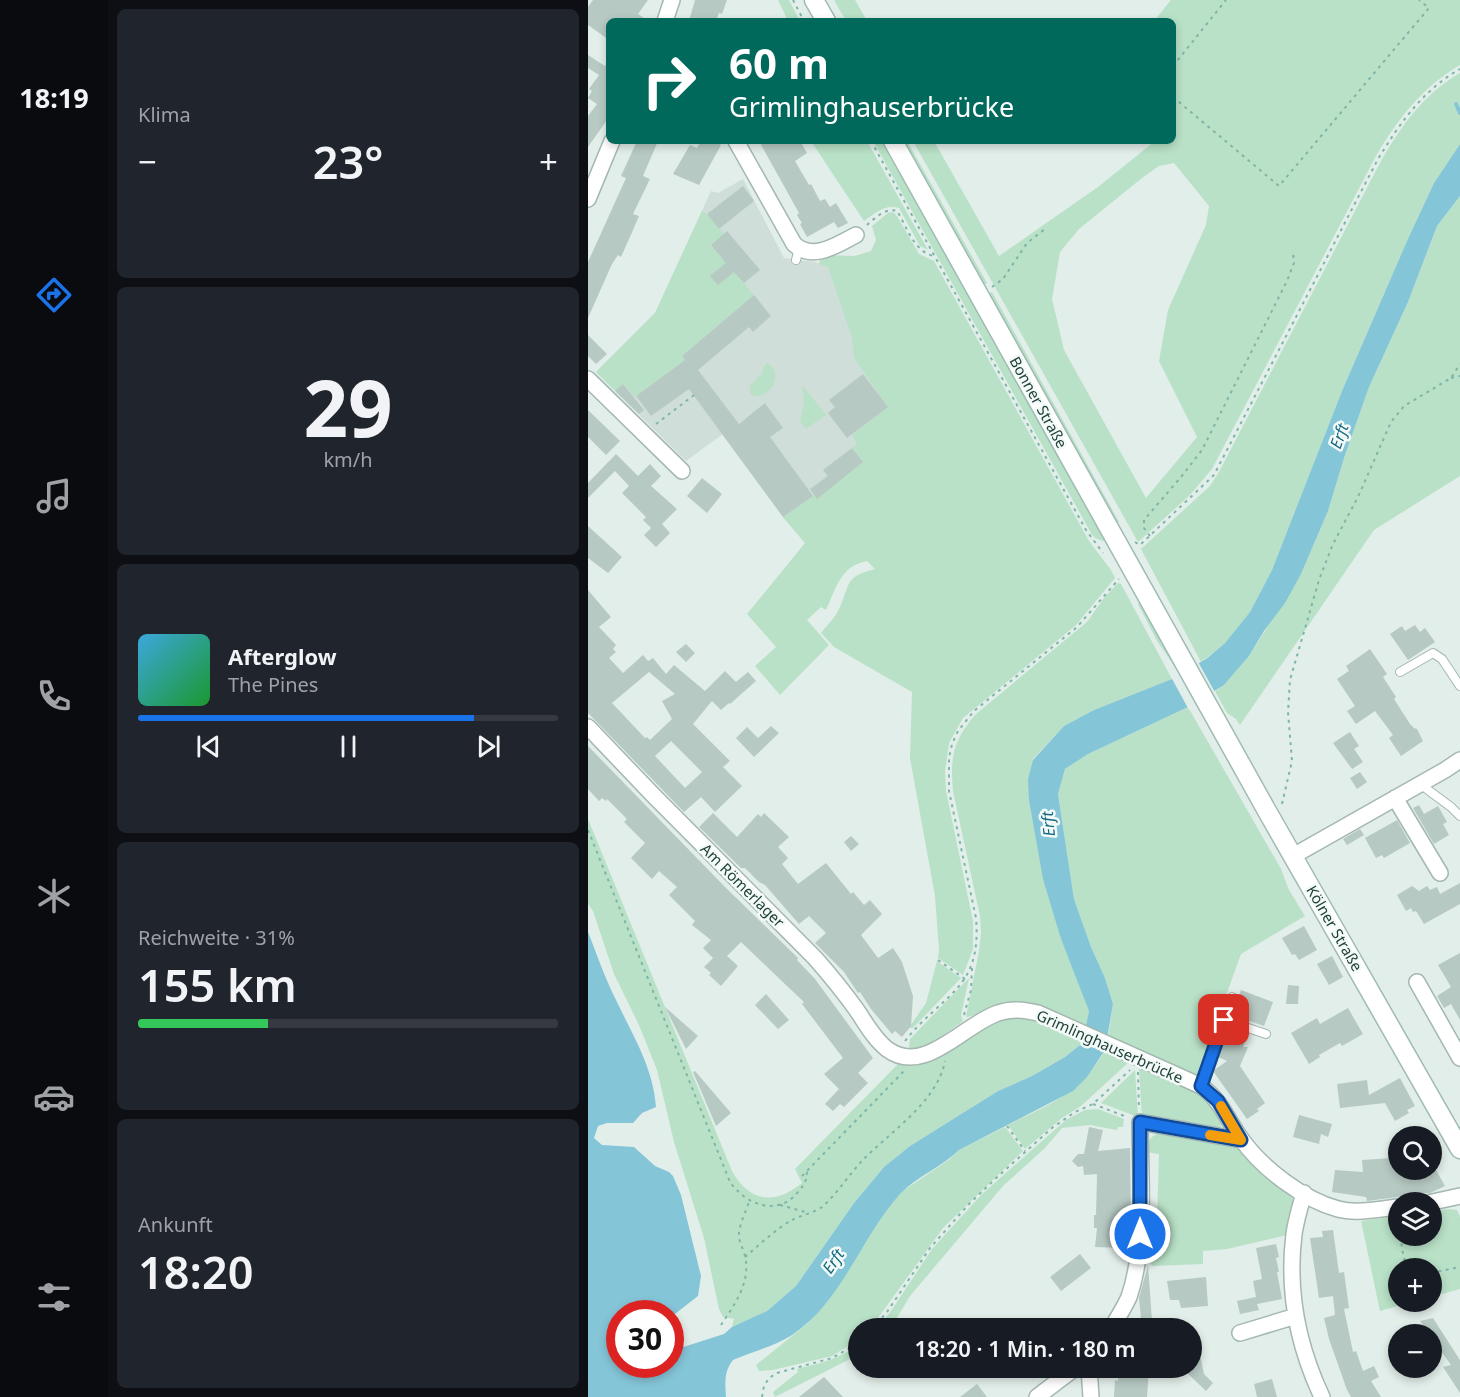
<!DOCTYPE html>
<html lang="de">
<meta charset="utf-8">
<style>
:root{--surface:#171b24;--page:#20242c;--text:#f1f3f6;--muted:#9ea1a6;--line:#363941;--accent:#1a73e8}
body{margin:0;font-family:"Noto Sans",sans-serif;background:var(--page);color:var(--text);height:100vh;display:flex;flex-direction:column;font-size:22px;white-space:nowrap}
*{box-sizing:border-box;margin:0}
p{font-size:20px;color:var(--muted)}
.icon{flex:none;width:33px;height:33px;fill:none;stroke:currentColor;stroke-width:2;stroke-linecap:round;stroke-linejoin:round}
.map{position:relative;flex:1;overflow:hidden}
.sheet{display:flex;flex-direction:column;gap:9px;padding:9px;background:#0d0f14;width:480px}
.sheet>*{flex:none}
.guide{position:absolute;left:18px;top:18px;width:570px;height:126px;border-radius:9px;box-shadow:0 3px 9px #0003;background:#00695c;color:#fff;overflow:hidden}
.buttons{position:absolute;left:800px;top:1126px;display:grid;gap:12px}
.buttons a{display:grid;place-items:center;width:54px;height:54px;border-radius:50%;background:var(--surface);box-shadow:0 3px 9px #0003;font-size:30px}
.speed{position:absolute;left:18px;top:1300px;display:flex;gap:12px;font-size:30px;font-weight:700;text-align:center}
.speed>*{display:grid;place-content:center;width:78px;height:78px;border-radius:50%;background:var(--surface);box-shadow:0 3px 9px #0003;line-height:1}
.speed .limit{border:9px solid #d22;background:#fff;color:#111}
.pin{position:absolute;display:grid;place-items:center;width:51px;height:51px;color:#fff;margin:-26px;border-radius:12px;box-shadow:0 3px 9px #0006}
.me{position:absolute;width:66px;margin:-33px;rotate:0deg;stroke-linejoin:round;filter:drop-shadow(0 0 4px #0008)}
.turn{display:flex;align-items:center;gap:21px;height:126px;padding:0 24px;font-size:27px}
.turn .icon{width:78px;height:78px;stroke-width:2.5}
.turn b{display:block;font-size:42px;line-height:51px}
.big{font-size:45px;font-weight:600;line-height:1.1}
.sheet .card{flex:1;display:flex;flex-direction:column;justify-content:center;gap:9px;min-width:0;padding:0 21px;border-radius:9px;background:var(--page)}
.sheet .dial{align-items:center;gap:0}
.dial b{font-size:78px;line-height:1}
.song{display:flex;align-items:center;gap:18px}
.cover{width:72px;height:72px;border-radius:9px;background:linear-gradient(135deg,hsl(200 70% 55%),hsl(130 70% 35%))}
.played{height:6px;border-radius:3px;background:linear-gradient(90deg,var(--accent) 80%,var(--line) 80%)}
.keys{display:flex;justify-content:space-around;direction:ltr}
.heat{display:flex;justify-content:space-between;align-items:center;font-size:33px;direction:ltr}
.charge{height:9px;border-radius:4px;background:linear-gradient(90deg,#34c759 31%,var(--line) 0)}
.trip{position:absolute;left:260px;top:1318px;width:354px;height:60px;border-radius:30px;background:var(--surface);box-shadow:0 3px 9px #0003;font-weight:600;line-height:60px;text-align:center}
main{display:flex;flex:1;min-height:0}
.dock{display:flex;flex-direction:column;width:108px;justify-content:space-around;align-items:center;background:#090b0e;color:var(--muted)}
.dock .icon{width:42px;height:42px}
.dock .on{color:var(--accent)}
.dock b{font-size:27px;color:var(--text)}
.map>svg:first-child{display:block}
.built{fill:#d0ded9}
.green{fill:#b9e1c7;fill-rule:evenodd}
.water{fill:#85c5d8}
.pier{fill:#e2eee9}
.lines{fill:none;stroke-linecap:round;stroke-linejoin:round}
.stream{stroke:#85c5d8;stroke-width:4}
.building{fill:#b7c9c3;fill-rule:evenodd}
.lane-casing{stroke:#a4b7b1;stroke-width:10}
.street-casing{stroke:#a4b7b1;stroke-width:18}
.secondary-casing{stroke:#9fbbb3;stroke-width:21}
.path{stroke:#7fb5a8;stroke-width:2;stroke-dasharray:3 4.5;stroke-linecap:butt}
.lane{stroke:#fff;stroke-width:8}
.street{stroke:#fff;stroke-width:15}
.secondary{stroke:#fff;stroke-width:18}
.route-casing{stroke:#114b97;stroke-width:15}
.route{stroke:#1a73e8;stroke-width:10}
.slow{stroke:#f59e0b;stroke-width:10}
.labels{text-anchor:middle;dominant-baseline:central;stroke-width:5;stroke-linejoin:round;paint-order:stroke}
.street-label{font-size:15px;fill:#20413a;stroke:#f3faf7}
.water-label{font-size:16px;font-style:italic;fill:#146883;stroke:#f3faf7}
</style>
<main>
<nav class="dock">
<b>18:19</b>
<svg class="icon on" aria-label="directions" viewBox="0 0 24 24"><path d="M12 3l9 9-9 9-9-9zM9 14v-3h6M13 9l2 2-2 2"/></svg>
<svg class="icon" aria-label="music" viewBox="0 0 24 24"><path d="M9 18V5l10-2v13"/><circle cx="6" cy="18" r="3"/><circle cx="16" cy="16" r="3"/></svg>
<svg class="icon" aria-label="phone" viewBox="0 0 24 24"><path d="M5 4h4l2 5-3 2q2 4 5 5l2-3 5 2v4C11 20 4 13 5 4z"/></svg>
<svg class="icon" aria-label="climate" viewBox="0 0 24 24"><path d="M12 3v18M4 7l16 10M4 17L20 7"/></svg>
<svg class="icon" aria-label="car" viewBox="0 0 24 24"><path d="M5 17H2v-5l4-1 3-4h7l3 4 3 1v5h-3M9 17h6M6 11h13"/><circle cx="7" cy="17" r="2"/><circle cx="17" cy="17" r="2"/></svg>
<svg class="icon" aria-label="filters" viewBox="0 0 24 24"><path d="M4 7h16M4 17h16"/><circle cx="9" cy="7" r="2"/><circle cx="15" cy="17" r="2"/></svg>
</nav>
<section class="sheet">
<div class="card"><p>Klima</p>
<div class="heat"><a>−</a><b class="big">23°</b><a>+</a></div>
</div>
<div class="card dial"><b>29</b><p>km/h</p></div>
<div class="card">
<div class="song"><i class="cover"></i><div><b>Afterglow</b><p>The Pines</p></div></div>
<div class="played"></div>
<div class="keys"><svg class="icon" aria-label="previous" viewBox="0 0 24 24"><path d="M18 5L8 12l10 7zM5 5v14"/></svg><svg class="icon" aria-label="pause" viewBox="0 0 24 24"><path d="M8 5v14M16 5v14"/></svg><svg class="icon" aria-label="next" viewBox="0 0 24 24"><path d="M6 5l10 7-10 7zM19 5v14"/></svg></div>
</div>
<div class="card"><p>Reichweite · 31%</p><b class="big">155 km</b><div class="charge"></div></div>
<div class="card"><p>Ankunft</p><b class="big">18:20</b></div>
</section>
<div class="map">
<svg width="872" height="1397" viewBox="0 0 872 1397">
<rect width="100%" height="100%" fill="#e2eee9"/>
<path class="built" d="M155 179 196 258 227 262 240 267 378 371 217 543 195 517 135 434 98 461 8 372 67 313 123 191 130 193Z"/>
<path class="green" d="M190 0H201L212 21H200Z
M246 0H267L279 21H258Z
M583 0H872V65C834 87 810 119 788 156L624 469 601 496 550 542 325 141H346L411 256 510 187 567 141H585V21H566ZM586 163 621 206 618 225 580 310 571 361 609 437 558 498 476 350 464 299 472 252 491 229 554 178 571 166Z
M872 73V144L846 183 819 241 754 391 684 570 662 612 637 643 613 662 553 549 622 486 631 472 794 159C814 125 837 93 872 73Z
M223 141H279L340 250 332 246 311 208C297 204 287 213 276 221Z
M285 141H296L500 504 517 540 515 541 507 538 503 533Z
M315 141H319L399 283 396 285Z
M872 196V476L786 530 652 725 648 719 639 713 627 691 636 685 661 656 713 574 740 511 757 455 781 387 820 302 849 226Z
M114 211 119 214 136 234 123 245 166 295 94 356 97 360 46 397 36 384 27 391 8 372 67 313Z
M305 212 309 216 331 254 346 261 501 541 523 570 527 578 488 625 375 718 361 743 357 772 358 791 385 921V949L375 975 350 958 351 950 347 896 322 758 324 692 246 647 233 633C239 625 247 618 251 609 263 583 256 577 287 569L279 561C252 566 248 589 238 610L233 607 219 620 241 645 192 695 167 666 188 647 159 614 217 543 195 517 226 495 229 498 239 491 233 481 239 475 246 484 274 463 264 448 269 444 264 435 300 407 266 358 264 338 240 267 231 264 233 255 267 256 283 251 288 240 284 226 300 213Z
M404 292 531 522 529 523 400 294Z
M179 363C197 373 183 398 166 396L162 393V386L174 373 176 366Z
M214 385 238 415 218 429 212 422 216 403Z
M530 583 533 584 584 679 506 710 476 726 445 759 473 939 497 998 501 1011 498 1027C472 1015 443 997 413 1004 401 1008 390 1016 378 1017L391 951 393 933 392 916 365 791C362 757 365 740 388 714L499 622 516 598Z
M554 602 591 666 587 667 569 641 550 604Z
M600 707 693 869 701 890 717 916 653 954 609 1076 520 1037 525 1004 517 978 503 947 486 899 470 794 477 769 500 754Z
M0 819 144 1171C162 1203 187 1205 214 1183L207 1169 310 1064C316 1064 323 1066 329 1065 367 1059 390 1015 431 1016 452 1016 476 1031 495 1040L492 1045 477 1057 444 1076 410 1091 322 1146 296 1167 266 1203 208 1286 179 1311 144 1327 146 1319 135 1317 131 1309 116 1238 86 1142 69 1070 51 1025 26 974 5 911 0 904Z
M349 961 373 978 325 1028H322V1026L338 1003Z
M381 978 373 1015 375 1021C360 1031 341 1049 321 1048L322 1039Z
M517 1050 541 1062 493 1106 474 1118 437 1149 420 1125C462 1104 493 1093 517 1050Z
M551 1067 582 1082 588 1081 621 1100 636 1120 632 1129 554 1118Z
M547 1070 550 1117 513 1103Z
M510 1109 536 1119 535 1127H530L529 1130 502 1125 474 1128 457 1148 415 1186 322 1296 304 1326 300 1329H288L303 1311 344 1249 394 1194 478 1120 497 1110Z
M417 1127 435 1151 355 1228 282 1329H270V1340L244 1356 185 1370 171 1371 168 1365 220 1323 245 1293 301 1206 315 1191 362 1159 371 1150Z
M575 1132 650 1147 703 1194 705 1200 699 1235 639 1249 615 1251V1264L564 1266 557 1245 558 1219 569 1218 571 1154 558 1152C559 1140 563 1135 575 1132Z
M860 1209 869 1210 872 1217V1289L843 1297V1269H810V1302H824L792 1311 773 1221 810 1216V1236H843V1212Z
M270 1345V1354L262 1359 187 1397 185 1392 210 1372 209 1370 211 1368C233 1364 251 1358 270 1345Z"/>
<path class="water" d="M872 144V196L849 226 820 302 781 387 757 455 740 511 713 574 697 603 676 631 661 656 636 685 600 707 500 754 477 769 470 794 486 899 503 947 517 978 525 1004 517 1050 499 1077 485 1091 371 1150C354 1167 329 1176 312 1194 273 1237 254 1302 204 1335 187 1346 164 1352 145 1360 136 1371 137 1383 138 1397H0V932C9 955 17 978 28 1000 45 1036 65 1067 68 1107L54 1113 45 1123H19L10 1126 6 1138 14 1145 46 1147 67 1166 81 1172 85 1176 93 1195 113 1276 110 1296 83 1317 82 1314H32V1365C42 1368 69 1365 82 1365L83 1351 136 1334 144 1327 179 1311 208 1286 266 1203 296 1167 322 1146 410 1091 444 1076 477 1057 492 1045 495 1040 501 1011 473 939 455 879 441 800 440 779 445 760 476 726 506 710 584 679 618 659 637 643 662 612 684 570 754 391 819 241 846 183Z"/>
<path class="pier" d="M609 660 628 694 601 710 583 677Z"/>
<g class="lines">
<path class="stream" d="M868 104 872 113"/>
</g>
<path class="building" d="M5 0H60L50 14 60 21H21V40L0 25V7Z
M107 0H139L134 14 131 13 128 21H101Z
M0 55 17 66 21 60V117L0 147V116L9 104 0 98 4 91 1 89 11 75 0 68Z
M49 141H70L55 176 62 179 45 214 51 216 45 230 33 257 30 255 24 264 0 318V262L38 178 33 176Z
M113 141H126L133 145 111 185 85 174 102 145 109 148Z
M171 141H212L219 153 207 161 221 185 223 184 232 201 237 199 242 207 248 203 260 223 250 228 246 222 219 237 212 224 214 223 209 215 211 213Z
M155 186 166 201 131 229 119 214Z
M139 231 172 270 156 283 146 272 130 285 122 276 138 263 123 245Z
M166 295 183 316 165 332 161 327 110 370 151 424 177 403 195 428 182 437 225 496 195 517 101 389 63 416 48 396 97 360 94 356Z
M0 335 19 354 8 364 0 356Z
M275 374 300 407 259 438 240 413 247 407 241 400Z
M35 384 56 410 51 414 27 391Z
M0 410 32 441 18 455 0 437Z
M264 448 275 462 229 499 222 489 240 476 235 470Z
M28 454 50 476 62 464 73 476 63 486 89 509 74 524 82 533 68 547 56 535 63 528 55 520 58 517 34 493 41 486 27 471 0 498V483Z
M114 478 134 494 119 513 99 496Z
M0 526 34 557 20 573 0 558Z
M0 590 23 617 11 627 28 645 25 649 28 652 21 658 35 673 55 655 60 661 65 658 78 674 86 665 117 691 137 671 148 682 160 672 168 681 142 704 141 703 133 710 124 701 105 724 142 761 135 767 154 786 127 812 113 797 96 812 0 713ZM61 672 87 694 74 701 84 719 62 740 59 737 57 738 24 703ZM83 741 114 772 97 788 67 756Z
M827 625 832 632 837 628 847 642 820 660 802 634 814 626 817 631Z
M98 644 107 653 98 662 88 652Z
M782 649 799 674 795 677 808 697 806 699 822 724 826 728 829 729 835 741 813 756 801 738 805 735 787 711 768 724 759 711 767 706 749 679 761 671 758 666Z
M183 726 191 733 166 757 148 738 159 727 170 738Z
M762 732 771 746 766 749 775 762 764 769 745 743Z
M0 746 137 887 210 958 209 960 227 979 285 1058 270 1073 280 1083 256 1107 252 1104 245 1111 237 1104 251 1089 236 1074 255 1058 214 1004 216 1002 199 986 153 942 139 956 150 966 133 986 121 975 123 973 116 967 125 958 115 948 123 940 104 925 107 921 81 895 89 887 71 871 64 879 43 858 57 843 36 822 39 819 19 799 18 801 14 798 11 801 0 789Z
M772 772 779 782 769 789 762 778Z
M831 805 836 814 850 806 859 822 855 824 861 835 846 844 825 808Z
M125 813 149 837 170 814 173 817 176 813 201 837 190 847 200 858 194 864 210 884 238 863 263 894 265 892 276 905 282 900 294 914 273 935 290 958 305 948 314 962 325 996 323 1026 314 1037 307 1031 304 1034 283 1009 272 992 270 993 256 972 227 943 238 933 221 916 211 924 177 885 171 882 157 868H153L111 827Z
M809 820 822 843 796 858 794 855 788 858 777 838Z
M772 829 776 835 759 845 755 839Z
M263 836 271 844 263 851 256 842Z
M872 883V904L836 924 828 911 825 912 823 908 818 911 809 895 824 886 831 891 839 886 842 890 849 887 852 894Z
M716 926 729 950 711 960 707 954 704 955 694 938Z
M872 953V1020L863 1004 856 1008 849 996 863 987 850 965Z
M744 956 755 977 741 985 729 964Z
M700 985 711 986 710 1004H698Z
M653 990 685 1002 676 1026 644 1015Z
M178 994 201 1020 190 1029 167 1005Z
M77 1007 110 1036 98 1049Z
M760 1008 775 1034 754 1046 752 1043 731 1055 732 1057 721 1064 703 1033 729 1018 732 1024Z
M638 1034 657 1041 655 1047H660L652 1066 677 1103 669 1109 671 1111 659 1119 625 1071 639 1061 630 1057Z
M107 1071 143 1113 128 1126 105 1072Z
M812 1078 827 1106 819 1110 821 1113 807 1121 797 1103 752 1108 749 1084 779 1080 781 1095Z
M711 1115 744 1124 740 1137 733 1134 731 1144 705 1137Z
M501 1127 515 1130 510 1151 542 1148 543 1232 535 1230 534 1248 507 1247 509 1228H506V1215H508L509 1174 496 1175 495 1166 490 1167 484 1161 490 1154H496Z
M805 1158V1165L810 1164V1170H848L857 1186 842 1193H824V1195L779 1201 778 1197 744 1192 747 1170 775 1172 774 1160Z
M745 1230 751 1273 756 1272 761 1308 756 1309 765 1352 768 1351 775 1371 786 1366 791 1377 783 1381 793 1397H763L759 1390 741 1339 736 1318 747 1315 745 1296 731 1298 722 1238 735 1237 734 1231Z
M688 1244 691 1257 688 1258 691 1272H689L694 1299 669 1304 671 1310 652 1314 649 1301 668 1297 665 1281 674 1279 668 1248Z
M492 1254 503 1268 473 1291 462 1277Z
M560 1265 564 1321 563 1329H554L551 1298Z
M618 1277 620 1306 593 1308 591 1300H582L579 1281Z
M845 1318 872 1360V1393L855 1367 863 1365 832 1321Z
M603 1336H608L616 1374 625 1383 618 1391 594 1368H603Z
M531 1368H561L559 1397H526L527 1380 530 1381Z
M236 1377 255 1397H211Z
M684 1379 689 1397H669L666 1384Z
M389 1384 399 1397H372Z"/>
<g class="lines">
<defs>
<path id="lane" d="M208 260 211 248
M812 672 845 653 854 659 872 686
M832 784 863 807 872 816
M636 1020 678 1034
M613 1086 644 997"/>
<path id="street" d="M77 21 84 0
M148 141 206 244C225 262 250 244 268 235
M0 199 24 141
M0 379 94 471
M0 727 65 795 227 958C242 975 255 991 268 1009 277 1022 286 1039 299 1049 336 1077 376 1024 410 1013 424 1008 436 1010 450 1013L613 1086C633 1100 640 1121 654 1140 675 1169 716 1200 750 1209 769 1214 792 1209 810 1207
M807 798 852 873
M705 856 857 770 872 760
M829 982 872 1058
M716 1193C712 1207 708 1220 706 1234 699 1290 710 1346 734 1397
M840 1203 872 1196
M523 1329C529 1319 536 1308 541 1297 559 1244 552 1177 552 1122L653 1140
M652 1333 708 1316
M501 1368 503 1397
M449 1397 487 1368"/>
<path id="secondary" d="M226 0 238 21
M305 141 679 811 872 1149"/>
</defs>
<use href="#lane" class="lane-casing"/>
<use href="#street" class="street-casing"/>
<use href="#secondary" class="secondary-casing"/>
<path class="path" d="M205 0 216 21
M585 66 638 0
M585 97 691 186 841 8 831 0
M283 141 498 530 515 553
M279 225C287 218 298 207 309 211 319 227 326 252 346 256
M404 287 415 279 439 243 457 229
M863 378 872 376
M68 424 106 395
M562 536 556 528V520L593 477 614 450 699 281 706 263 705 252
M547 542 552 545 626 475 790 159C812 123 835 90 872 69
M694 804 704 761 700 712 702 680 731 580 745 544 770 497 803 422 816 406 863 378 872 364
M0 830 142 1182C158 1205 190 1217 210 1192 217 1184 219 1180 219 1170
M350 960 377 979
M376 1015 383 990 384 968
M317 1041C355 993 394 990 388 918L361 791V758L364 744 370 731 386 711 489 627 531 579
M550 1072 551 1109
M505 1104 539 1117
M419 1126 437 1151
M214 1176 317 1070
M192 1205 221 1213
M812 1236 816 1259 828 1269
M157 1257C171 1245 188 1229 204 1220 213 1215 226 1213 234 1207 248 1195 260 1176 273 1162 300 1133 349 1103 357 1061
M843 1273 872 1267
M133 1325C147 1304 163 1282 157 1256 155 1248 150 1240 151 1233 152 1223 158 1211 161 1202
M284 1329 299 1312 342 1248 380 1205 406 1180 464 1128 487 1112 505 1104 542 1070
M174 1397 176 1386 181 1378 189 1373 244 1358 270 1343"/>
<use href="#lane" class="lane"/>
<use href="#street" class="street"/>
<use href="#secondary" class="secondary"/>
</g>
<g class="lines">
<defs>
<path id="route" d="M552 1234V1122L653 1140 630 1101 613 1086 636 1020"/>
</defs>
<use href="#route" class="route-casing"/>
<use href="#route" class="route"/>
<path class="slow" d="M622 1135 653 1140 633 1106"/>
</g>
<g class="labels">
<g class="street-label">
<text transform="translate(451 402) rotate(61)">Bonner Straße</text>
<text transform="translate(155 885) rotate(45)">Am Römerlager</text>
<text transform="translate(747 928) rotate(60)">Kölner Straße</text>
<text transform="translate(522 1046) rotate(24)">Grimlinghauserbrücke</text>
</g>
<g class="water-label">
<text transform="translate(751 436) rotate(-70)">Erft</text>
<text transform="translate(460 824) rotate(-95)">Erft</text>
<text transform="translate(245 1261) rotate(-55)">Erft</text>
</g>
</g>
</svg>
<div class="buttons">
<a><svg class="icon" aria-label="search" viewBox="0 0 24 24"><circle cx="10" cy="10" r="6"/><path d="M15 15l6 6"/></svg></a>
<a><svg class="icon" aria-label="layers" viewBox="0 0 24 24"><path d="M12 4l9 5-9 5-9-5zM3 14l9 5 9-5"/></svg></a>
<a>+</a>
<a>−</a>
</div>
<div class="speed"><div class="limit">30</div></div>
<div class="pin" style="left:636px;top:1020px;background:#d93025"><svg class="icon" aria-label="arrive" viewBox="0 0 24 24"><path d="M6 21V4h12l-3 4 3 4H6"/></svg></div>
<svg class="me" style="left:552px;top:1234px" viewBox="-20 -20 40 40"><circle r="17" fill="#1a73e8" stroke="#fff" stroke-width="3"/><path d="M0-11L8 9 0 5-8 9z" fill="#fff"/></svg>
<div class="trip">18:20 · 1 Min. · 180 m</div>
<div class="guide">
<div class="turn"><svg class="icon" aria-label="right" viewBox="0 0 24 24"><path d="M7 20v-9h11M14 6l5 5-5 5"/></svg><div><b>60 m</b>Grimlinghauserbrücke</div></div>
</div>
</div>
</main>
